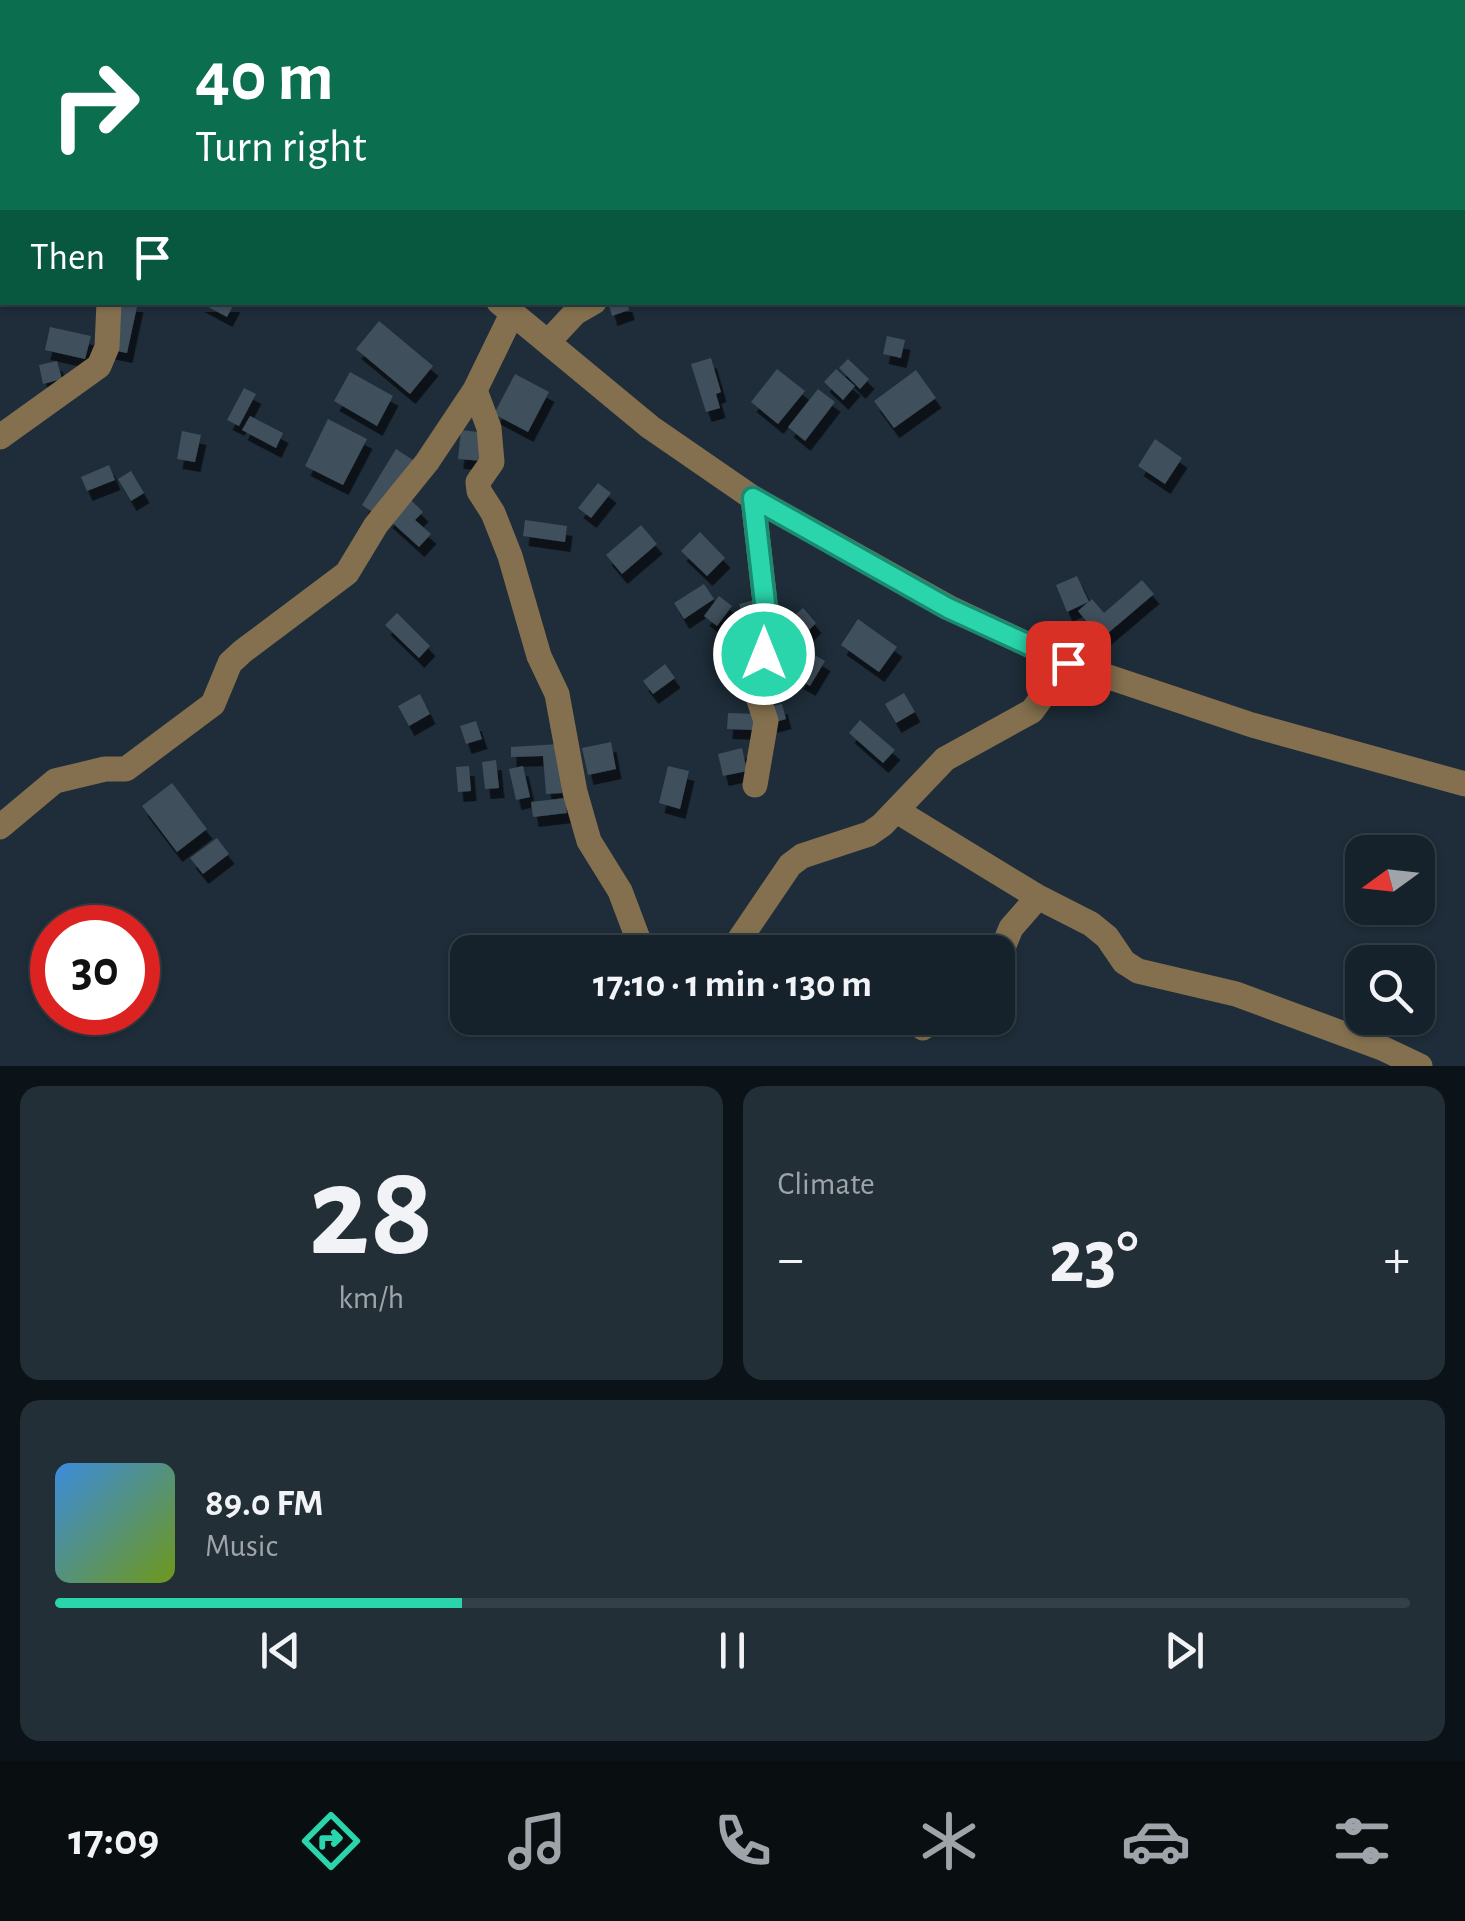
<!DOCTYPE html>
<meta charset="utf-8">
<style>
:root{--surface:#16222b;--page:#232f37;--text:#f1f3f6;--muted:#9ea4a9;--line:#353f47;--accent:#2ad5ac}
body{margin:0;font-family:"Alegreya Sans",sans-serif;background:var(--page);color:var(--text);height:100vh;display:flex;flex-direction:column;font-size:38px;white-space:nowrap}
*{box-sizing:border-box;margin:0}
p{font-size:32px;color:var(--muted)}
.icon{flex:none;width:55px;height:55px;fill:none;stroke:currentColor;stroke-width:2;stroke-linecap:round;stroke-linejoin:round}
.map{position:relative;height:1066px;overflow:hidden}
.side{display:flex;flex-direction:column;gap:20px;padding:20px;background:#0c1318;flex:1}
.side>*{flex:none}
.guide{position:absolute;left:0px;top:0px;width:1465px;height:305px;box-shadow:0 2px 8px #0004,0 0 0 2px var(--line);background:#0b6e4f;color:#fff;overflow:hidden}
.needle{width:65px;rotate:255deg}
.fabs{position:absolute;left:1345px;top:835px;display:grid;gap:20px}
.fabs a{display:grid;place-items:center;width:90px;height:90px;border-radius:20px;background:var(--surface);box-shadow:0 2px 8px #0004,0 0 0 2px var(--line);font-size:50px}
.speed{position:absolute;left:30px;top:905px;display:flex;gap:20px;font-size:50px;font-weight:700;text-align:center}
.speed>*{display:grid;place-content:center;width:130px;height:130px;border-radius:50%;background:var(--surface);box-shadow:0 2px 8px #0004,0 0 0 2px var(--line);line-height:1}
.speed .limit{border:15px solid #d22;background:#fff;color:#111}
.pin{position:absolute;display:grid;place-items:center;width:85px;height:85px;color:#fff;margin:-42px;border-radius:20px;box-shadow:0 5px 15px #0006}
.me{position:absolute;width:110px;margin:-55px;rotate:0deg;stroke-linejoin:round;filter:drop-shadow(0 0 8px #0008)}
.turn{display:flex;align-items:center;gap:35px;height:210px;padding:0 30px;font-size:45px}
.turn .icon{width:130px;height:130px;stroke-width:2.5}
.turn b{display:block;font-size:70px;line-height:85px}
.then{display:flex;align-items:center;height:95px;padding:0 30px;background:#0003;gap:20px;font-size:38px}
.big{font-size:75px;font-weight:700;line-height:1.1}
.side .widget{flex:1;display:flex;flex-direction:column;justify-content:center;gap:15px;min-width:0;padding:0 35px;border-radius:20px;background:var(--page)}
.side .dial{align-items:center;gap:0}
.dial b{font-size:130px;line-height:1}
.song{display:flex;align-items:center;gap:30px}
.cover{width:120px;height:120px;border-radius:15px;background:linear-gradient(135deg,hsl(210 70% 55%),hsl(80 70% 35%))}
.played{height:10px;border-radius:5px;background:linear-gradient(90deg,var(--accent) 30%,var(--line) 30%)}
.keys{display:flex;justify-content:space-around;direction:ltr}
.heat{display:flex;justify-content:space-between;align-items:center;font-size:55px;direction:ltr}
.side .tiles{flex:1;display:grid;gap:20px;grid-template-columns:1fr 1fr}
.widget:last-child{grid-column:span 2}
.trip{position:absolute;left:450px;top:935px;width:565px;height:100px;border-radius:20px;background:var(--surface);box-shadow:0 2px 8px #0004,0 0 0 2px var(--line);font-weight:700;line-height:100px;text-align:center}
.menu{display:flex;height:160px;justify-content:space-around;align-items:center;background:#090e11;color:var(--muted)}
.menu .icon{width:70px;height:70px}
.menu .on{color:var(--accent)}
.menu b{font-size:45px;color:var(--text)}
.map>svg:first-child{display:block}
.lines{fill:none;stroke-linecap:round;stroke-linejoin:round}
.stream{stroke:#2687a5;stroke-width:8}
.building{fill:#3f4f5c;filter:url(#shadow)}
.minor{stroke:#84704e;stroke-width:25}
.route-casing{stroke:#1b8a70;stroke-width:25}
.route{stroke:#2ad5ac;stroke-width:18}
</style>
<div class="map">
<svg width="1465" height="1066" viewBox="0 0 1465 1066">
<defs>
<filter id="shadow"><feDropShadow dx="5.5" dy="10" stdDeviation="0" flood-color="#0009"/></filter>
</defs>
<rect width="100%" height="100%" fill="#1e2d39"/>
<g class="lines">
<path class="stream" d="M1407 0 1408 2
M1462 201 1465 210"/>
</g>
<path class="building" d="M116 302H138L127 353 107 349Z
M199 302H235L227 317Z
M608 302H627L629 310 612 316Z
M379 321 433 366 410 394 356 349Z
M50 327 91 336 85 359 45 350Z
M887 336 905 340 901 358 883 354Z
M711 358 721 392 716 394 720 408 706 412 691 364Z
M848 359 869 379 860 389 839 368Z
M57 361 62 379 43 384 39 365Z
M777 369 805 391 778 424 751 402Z
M836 369 855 386 843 400 824 382Z
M916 370 936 398 894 428 874 401Z
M350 372 393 396 377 426 334 401Z
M515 374 549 392 528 432 494 414Z
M244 388 256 394 239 426 227 420Z
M818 389 835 402 805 441 788 427Z
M250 416 283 433 276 448 242 430Z
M328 419 367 439 343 485 305 466Z
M461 430 486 433 483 461 458 459Z
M182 431 201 435 195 462 177 459Z
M1155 439 1182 458 1165 484 1138 466Z
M396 449 416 462 381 518 362 505Z
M109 465 115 480 87 491 81 477Z
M131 471 144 493 131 501 118 479Z
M598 483 611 493 591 518 578 508Z
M407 496 423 512 415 520 431 534 419 547 387 518Z
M525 520 567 526 565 542 523 536Z
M641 525 657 544 622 574 606 555Z
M700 532 725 558 707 576 681 551Z
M1077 576 1089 602 1092 599 1104 613 1142 580 1154 594 1101 639 1078 611 1088 602 1067 612 1056 585Z
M704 584 714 599 684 619 674 603Z
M719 596 732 606 717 626 704 616Z
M754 600 759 618 744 622 739 604Z
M803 608 816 623 803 636 789 620Z
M397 613 430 646 419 658 385 625Z
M858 619 897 647 879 672 841 645Z
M750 639 760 653 731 677 720 662Z
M813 654 825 661 810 686 798 679Z
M665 664 675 678 653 694 643 681Z
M904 693 915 712 896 723 885 704Z
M420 694 430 714 409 726 398 706Z
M782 704 786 719 772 723 768 707Z
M728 713 756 714 755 730 727 729Z
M860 720 895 750 883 763 849 733Z
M476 721 482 739 466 744 460 726Z
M611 742 616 769 588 775 582 748Z
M559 744 562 793 546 794 543 756 511 757V747Z
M742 748 747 771 723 776 718 754Z
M496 760 499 788 485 789 482 762Z
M469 766 471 791 458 792 456 767Z
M523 766 530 797 516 800 509 769Z
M668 766 689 771 680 809 659 803Z
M172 783 207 829 177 852 142 806Z
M565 798 567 813 533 817 531 802Z
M217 838 229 854 203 874 190 858Z"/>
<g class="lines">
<path class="minor" d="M168 0 171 2
M791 0 793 2
M0 230 2 229
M499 302 650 427 753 498 948 607 1067 663 1252 725 1465 784
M548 342 575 313 594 302
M475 390 489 428 492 462 478 482 479 491 493 513 510 556 539 656 557 694 575 792 589 841 620 891 643 952
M0 437 99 366 107 347 109 302
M753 498 766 611 765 654 753 682 766 721 755 785
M897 811 1038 897 1091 924 1107 937 1124 962 1138 971 1236 994 1382 1048 1420 1066
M0 827 55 781 105 769H126L213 704 230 663 243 651 347 573 376 525 427 462 475 390 512 314
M731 952 790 865 802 856 869 834 882 825 945 759 1032 711 1067 663
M998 960 1011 928 1038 897
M923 1028 935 1018"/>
</g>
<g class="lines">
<defs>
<path id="route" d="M764 654 766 612 753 498 948 608 1068 663"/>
</defs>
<use href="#route" class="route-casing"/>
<use href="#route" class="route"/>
</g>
</svg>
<div class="fabs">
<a><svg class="needle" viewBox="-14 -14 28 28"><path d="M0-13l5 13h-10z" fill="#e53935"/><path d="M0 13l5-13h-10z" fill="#9ea4a9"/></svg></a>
<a><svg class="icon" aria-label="search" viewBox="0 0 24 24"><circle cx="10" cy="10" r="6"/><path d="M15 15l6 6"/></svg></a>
</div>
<div class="speed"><div class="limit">30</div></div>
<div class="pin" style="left:1068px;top:663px;background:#d93025"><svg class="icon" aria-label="arrive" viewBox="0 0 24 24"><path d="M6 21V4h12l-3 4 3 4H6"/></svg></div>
<svg class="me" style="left:764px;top:654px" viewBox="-20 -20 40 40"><circle r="17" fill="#2ad5ac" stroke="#fff" stroke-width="3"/><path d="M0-11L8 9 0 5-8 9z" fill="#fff"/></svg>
<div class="trip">17:10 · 1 min · 130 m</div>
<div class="guide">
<div class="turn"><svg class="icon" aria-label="right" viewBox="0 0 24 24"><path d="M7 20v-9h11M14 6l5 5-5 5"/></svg><div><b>40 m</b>Turn right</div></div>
<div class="then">Then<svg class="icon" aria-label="arrive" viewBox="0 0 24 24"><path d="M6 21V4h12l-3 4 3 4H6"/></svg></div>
</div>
</div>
<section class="side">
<div class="tiles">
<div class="widget dial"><b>28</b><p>km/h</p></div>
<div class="widget"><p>Climate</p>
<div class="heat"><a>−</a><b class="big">23°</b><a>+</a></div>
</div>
<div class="widget">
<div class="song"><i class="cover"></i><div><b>89.0 FM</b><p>Music</p></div></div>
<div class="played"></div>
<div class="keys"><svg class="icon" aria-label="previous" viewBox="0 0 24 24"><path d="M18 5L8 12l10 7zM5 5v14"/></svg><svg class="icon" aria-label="pause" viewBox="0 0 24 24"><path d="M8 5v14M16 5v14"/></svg><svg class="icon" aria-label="next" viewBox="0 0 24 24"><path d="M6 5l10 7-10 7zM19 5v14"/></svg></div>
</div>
</div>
</section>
<nav class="menu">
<b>17:09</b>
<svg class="icon on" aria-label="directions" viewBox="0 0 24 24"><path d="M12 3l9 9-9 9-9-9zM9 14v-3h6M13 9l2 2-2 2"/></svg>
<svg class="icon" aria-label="music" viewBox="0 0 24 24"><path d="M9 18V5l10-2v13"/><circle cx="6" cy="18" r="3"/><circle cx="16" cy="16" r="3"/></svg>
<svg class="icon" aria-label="phone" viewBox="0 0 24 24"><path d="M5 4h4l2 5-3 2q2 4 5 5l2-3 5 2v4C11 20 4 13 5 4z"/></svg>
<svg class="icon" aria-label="climate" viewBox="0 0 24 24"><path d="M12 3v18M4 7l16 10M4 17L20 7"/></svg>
<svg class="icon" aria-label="car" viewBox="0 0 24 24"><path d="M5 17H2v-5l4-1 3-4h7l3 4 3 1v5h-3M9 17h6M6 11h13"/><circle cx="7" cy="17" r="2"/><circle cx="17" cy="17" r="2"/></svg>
<svg class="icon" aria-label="filters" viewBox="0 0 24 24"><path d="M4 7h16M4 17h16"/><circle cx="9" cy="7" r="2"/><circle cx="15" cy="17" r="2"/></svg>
</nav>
